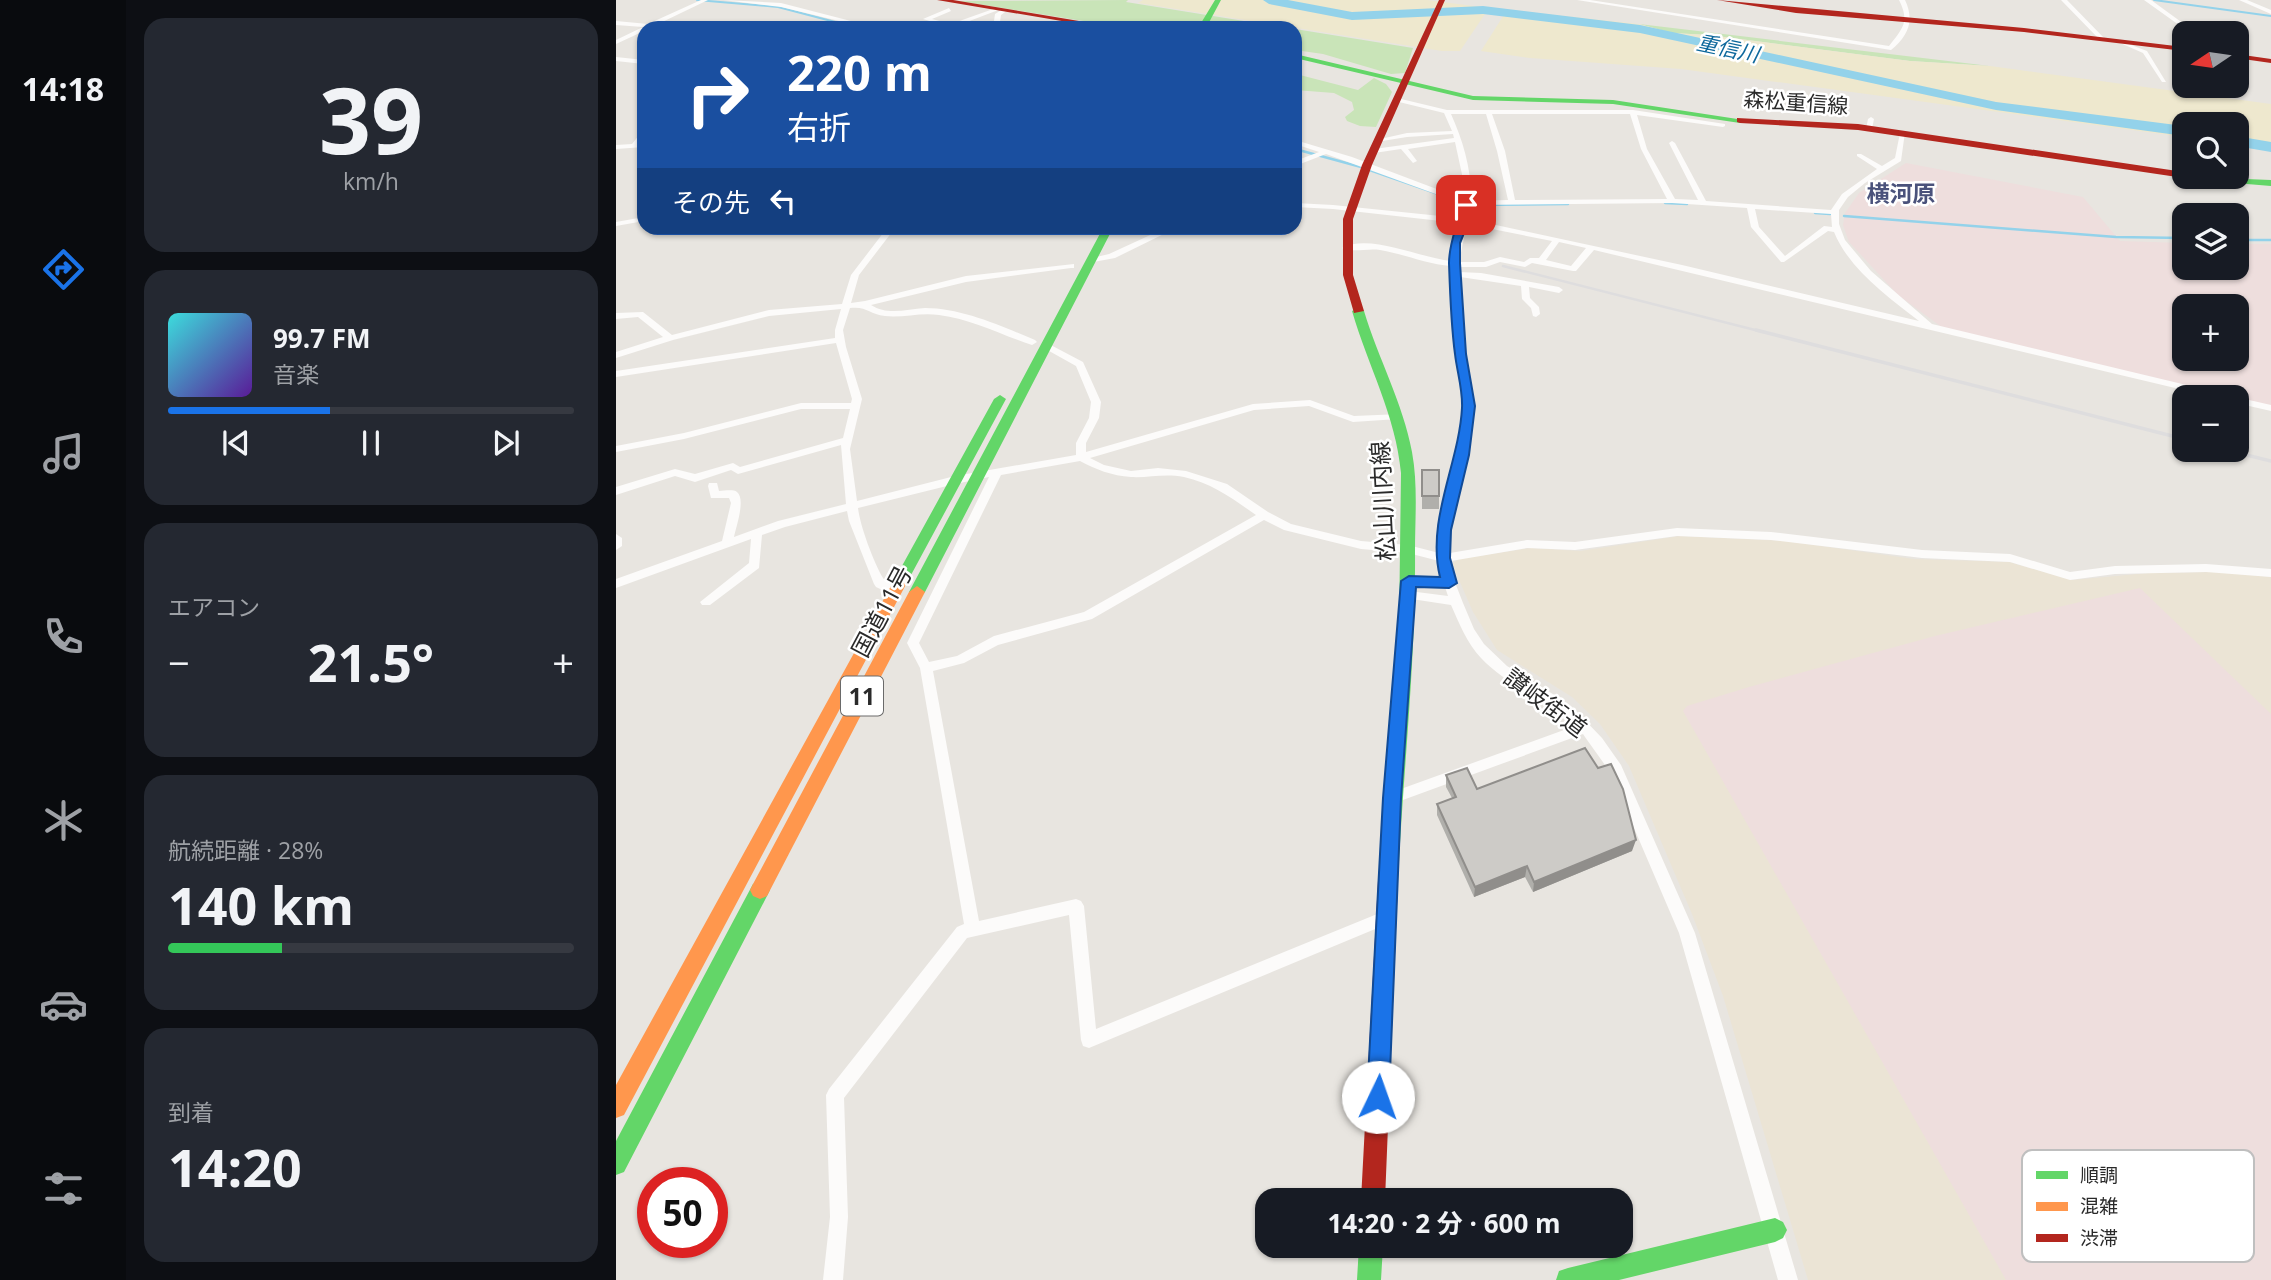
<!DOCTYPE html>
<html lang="ja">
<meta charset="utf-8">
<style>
:root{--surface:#171b24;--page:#242831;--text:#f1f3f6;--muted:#9ea1a6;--line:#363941;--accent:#1a73e8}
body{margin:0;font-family:"Open Sans","Noto Sans JP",sans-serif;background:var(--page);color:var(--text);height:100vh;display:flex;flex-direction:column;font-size:26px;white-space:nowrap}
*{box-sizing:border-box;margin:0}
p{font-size:23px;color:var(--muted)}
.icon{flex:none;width:38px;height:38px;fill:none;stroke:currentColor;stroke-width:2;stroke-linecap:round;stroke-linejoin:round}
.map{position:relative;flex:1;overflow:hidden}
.panel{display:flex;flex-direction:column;gap:18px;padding:18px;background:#0d0f14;width:490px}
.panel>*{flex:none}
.top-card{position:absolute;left:21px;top:21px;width:665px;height:214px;border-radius:21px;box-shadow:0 2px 5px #0004;background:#1a4fa0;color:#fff;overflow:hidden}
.needle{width:46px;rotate:257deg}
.buttons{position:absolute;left:1556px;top:21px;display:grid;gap:14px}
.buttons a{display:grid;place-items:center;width:77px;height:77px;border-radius:14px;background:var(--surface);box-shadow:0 2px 5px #0004;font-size:35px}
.speed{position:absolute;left:21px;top:1167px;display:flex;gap:14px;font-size:35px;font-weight:700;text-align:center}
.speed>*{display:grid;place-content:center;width:91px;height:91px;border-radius:50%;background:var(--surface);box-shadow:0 2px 5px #0004;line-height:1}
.speed .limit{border:10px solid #d22;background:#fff;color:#111}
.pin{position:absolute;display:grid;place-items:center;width:60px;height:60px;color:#fff;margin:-30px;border-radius:14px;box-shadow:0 4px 10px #0006}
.me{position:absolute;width:77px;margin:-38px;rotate:3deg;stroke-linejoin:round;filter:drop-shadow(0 0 5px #0008)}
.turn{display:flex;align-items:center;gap:24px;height:147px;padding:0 35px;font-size:32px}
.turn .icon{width:91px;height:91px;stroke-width:2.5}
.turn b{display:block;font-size:49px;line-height:60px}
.then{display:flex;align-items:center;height:66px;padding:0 35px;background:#0003;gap:14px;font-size:26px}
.big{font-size:52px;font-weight:700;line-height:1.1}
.panel .tile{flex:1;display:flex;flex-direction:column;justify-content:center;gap:10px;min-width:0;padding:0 24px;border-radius:21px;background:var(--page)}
.panel .dial{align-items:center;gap:0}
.dial b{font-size:91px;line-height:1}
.song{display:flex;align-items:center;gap:21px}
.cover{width:84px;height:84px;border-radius:10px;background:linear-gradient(135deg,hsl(180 70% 55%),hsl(270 70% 35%))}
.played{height:7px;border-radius:4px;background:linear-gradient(90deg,var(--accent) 40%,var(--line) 40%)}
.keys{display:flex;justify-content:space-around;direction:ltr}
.heat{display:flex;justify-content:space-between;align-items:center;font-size:38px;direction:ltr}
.charge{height:10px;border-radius:5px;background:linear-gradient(90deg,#34c759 28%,var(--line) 0)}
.trip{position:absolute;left:639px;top:1188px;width:378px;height:70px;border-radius:21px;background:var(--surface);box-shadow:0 2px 5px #0004;font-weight:700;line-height:70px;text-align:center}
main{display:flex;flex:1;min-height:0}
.tabs{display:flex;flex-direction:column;width:126px;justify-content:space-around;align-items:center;background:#090b0e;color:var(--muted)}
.tabs .icon{width:49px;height:49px}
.tabs .selected{color:var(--accent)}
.tabs b{font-size:32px;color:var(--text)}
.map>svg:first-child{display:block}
.education{fill:#ebe4d5}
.medical{fill:#eededd;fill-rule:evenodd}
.green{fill:#c9e4b8}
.sand{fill:#eee8ce}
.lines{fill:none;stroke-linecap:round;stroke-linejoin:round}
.stream-far1{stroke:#93d2ea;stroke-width:2}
.stream{stroke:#93d2ea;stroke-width:2.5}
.river{fill:#93d2ea;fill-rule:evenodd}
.street{fill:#fcfbfa;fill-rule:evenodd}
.fast{fill:#63d668;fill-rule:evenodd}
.slow{fill:#ff974d;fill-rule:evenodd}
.jam{fill:#b3261e;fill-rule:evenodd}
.rail-far1{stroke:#deddde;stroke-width:2.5}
.rail{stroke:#deddde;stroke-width:3.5}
.wall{fill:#b0afab}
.shaded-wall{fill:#908e8b}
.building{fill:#cdcbc7;stroke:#908e8b;stroke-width:2}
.route{fill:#1a73e8;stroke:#114b97;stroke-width:2}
.labels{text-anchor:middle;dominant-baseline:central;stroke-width:5;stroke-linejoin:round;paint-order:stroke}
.far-water-label{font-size:21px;font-style:italic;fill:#0d689c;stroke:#fff}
.far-street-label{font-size:21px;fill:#2a2a2a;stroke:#fff}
.far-quarter-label{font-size:23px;font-weight:bold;fill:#4a527b;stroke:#fff}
.shield{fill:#fff;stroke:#6a6a6a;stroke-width:2}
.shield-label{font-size:23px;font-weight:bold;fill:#2a2a2a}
.street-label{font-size:24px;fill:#2a2a2a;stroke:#fff}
.key{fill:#fff;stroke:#bfbfbf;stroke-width:2}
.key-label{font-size:19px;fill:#2a2a2a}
</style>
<main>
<nav class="tabs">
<b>14:18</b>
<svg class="icon selected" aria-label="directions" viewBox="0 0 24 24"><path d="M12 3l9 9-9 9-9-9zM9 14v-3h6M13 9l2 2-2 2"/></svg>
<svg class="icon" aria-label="music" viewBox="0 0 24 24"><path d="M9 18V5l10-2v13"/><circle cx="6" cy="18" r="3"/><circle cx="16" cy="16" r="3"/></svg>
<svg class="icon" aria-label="phone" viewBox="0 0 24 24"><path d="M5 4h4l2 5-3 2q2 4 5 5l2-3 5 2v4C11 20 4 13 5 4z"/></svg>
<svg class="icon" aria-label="climate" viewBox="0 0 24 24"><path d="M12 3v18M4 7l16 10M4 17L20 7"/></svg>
<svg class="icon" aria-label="car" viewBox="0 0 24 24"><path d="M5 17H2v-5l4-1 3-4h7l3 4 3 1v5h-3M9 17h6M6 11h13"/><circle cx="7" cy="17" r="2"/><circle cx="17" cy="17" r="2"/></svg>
<svg class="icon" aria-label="filters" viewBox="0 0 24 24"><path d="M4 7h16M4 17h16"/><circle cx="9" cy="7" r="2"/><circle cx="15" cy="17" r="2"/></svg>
</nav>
<section class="panel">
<div class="tile dial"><b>39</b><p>km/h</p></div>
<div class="tile">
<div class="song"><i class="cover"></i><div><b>99.7 FM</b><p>音楽</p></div></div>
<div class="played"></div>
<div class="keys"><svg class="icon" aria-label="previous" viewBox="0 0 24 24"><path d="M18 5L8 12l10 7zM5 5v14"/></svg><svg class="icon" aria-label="pause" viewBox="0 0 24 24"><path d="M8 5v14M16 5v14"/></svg><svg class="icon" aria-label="next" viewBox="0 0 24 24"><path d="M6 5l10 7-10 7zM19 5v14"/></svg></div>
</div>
<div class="tile"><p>エアコン</p>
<div class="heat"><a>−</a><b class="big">21.5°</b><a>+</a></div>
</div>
<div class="tile"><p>航続距離 · 28%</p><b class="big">140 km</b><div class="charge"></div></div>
<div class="tile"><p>到着</p><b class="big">14:20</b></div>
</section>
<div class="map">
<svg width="1655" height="1280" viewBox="0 0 1655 1280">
<rect width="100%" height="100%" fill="#e8e5e0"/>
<path class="education" d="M1064 536 1169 541 1298 559 1393 562 1456 580 1533 573 1601 572 1655 577V1280H1192L1107 996 1076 914 1013 766 984 724 956 697 881 650 857 612 836 564 843 559 915 548 964 551Z"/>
<path class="medical" d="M1290 163 1467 197 1504 241 1568 243V268H1620L1621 244H1655V406L1327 328 1282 295 1233 242 1227 225 1229 213 1243 193ZM1568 306H1620V359H1568Z
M1524 588 1655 714V1280H1390L1067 711 1071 706 1133 687 1319 636Z"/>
<path class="green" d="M512 0 510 2 671 28H512L342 1Z
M1023 24 1374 66 1294 61 1093 35 1056 33Z
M679 29 797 48 789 73 775 74 707 54 679 50Z
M680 74 742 90 758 78 770 84 776 92 760 127 744 126 731 121 729 117 738 110 736 102 718 93 679 90Z"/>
<path class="sand" d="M527 0H811L873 8 844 51H826L522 3Z
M891 10 1023 24 1056 33 1093 35 1294 61 1374 66 1655 104V151L1621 145 1620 124H1568V137L1065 69 914 58 865 51Z"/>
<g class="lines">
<path class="stream-far1" d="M81 0 162 7 242 28
M1538 0 1655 16"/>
<path class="stream" d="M679 149 745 167 854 205 952 204
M1049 203 1071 204
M1199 213 1214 214
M1228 216 1500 237 1568 238
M1620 240H1655"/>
<path class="river" d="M647 0H672L736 12 867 6 1024 25 1380 102 1568 126V136L1380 110 1024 33 867 14 736 20 653 4Z
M1620 136 1655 142V152L1620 146Z"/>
<path class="street" d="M85 0H92L40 25 55 28H28V31L0 44V40L27 27 0 25V21L32 24Z
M107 0 165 3 262 28H252L165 7Z
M961 0H974L1273 46C1287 28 1294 22 1283 0H1289C1299 21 1292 36 1275 50Z
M1445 0H1451L1488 38V40H1484Z
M1528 0H1535L1568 24 1563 25Z
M1623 0H1631L1655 10V14Z
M333 8 335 11 316 19 335 24 380 8 385 9 335 28H327L330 26 307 19Z
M387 9 392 10 385 15 383 28H377L379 14Z
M1502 40 1531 51 1550 82H1546L1527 53 1502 42Z
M0 57 28 60V64L0 61Z
M781 98 831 110H1017L1109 124V126L1107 127 1021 115 1031 149 1059 199 1082 200 1053 143 1056 141 1059 143 1090 201 1215 210 1226 194 1261 169 1241 156V154H1245L1266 166 1279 158 1284 133 1289 132 1285 161 1249 183 1232 197 1223 210V224L1229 240 1255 271 1316 324 1608 394 1613 397H1597L978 250 960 271H957L916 263 909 267 884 262 870 267H843V272L865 273 943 287 947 290 943 293 913 287 914 298 923 307 924 314 920 317 917 316 915 308 906 299 905 286 844 277 848 345 858 408 855 430 836 519 834 553 911 540 959 542 1061 528 1155 532 1306 550 1394 554 1454 572 1499 566 1590 564 1655 569V577L1590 572 1499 574 1454 580 1394 562 1306 558 1155 540 1061 536 959 550 911 548 835 561 840 585 847 603 858 629 868 644 891 666 945 699 962 713 986 738 1005 765 1079 933 1182 1280H1162L1063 933 994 772 969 737 967 734 776 804 771 802 769 798 771 794 959 726C931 699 891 686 865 658 851 643 843 623 835 605L789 598 787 595 789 592 793 591 832 596 829 587 793 585 787 581 793 577 827 578 823 561 792 553 745 549 668 530 648 520 476 619 382 645 348 663 317 671 363 921 460 899 465 901 468 906 480 1029 771 910 776 912 779 917 776 922 473 1048 467 1046 465 1040 453 915 351 938 228 1098 232 1217 227 1280H207L214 1217 210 1095 213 1089 341 927 348 924 304 668 291 643 373 477 339 484 242 508C244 526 258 563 267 578 271 584 280 587 285 592L279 596 260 587 258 584 233 521 231 511 169 527 146 535 143 568 94 605H86L84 602 133 563 135 539 0 588V579L106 541 115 503 113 498H95L92 486 93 483H101L103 491C108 491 117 489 121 492 130 499 120 527 118 537L162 521 230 504 225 445 122 474 115 470 79 482 59 476 0 495V487L59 469 79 474 117 463 124 467 227 438 234 409H185L68 439 0 452V446L68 433 185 403H235L236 399 220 343 0 377V371L219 338V330L225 309 153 316 57 340 0 358V352L47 337 22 317 0 319V313L27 312 56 335 153 310 226 304 235 275 271 228H279L243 275 235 303 249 301 350 276 458 264V268H455L350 282 255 305C272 316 291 309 309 308 346 308 385 326 419 340L421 342 416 345C385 335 356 319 323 315 305 312 287 318 269 316 253 314 251 306 234 308L227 330 230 347 246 399 234 449 241 501 339 476 460 455V443L473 418 475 402 460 366 426 347V343L429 342 467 362 485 402 483 418 470 443V452L637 404 694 400 738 416 785 414V418L782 419 737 422 693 406 638 410 474 458 488 465 515 471 542 468 570 471 611 484 652 512 675 524 745 541 792 545 823 553 825 519 845 430 848 408 839 345 835 266C810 264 788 254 764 250 752 248 735 253 726 248 754 233 804 258 835 261L843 223 717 209 679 207V203L717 205 844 218 847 204 710 154 679 166V161L703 152 679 144V140L736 157 847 199V179L839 142 792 149 801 161 797 163 785 149 758 153 754 151 758 149 838 138 837 134 791 137 760 142V140L791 133 836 131 828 113 779 101V99ZM835 114H870L881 151 892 200 855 201C856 170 847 141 835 114ZM876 114H1014L1025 149 1051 199 899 200 889 151ZM1056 203 1131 208 1135 227 1165 262H1168L1212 231 1218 232C1233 269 1272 297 1303 321L1066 265 852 219 854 205ZM1139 209 1215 214 1216 227 1208 226 1169 256 1143 227ZM851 224 936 241 923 258H914L908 262 884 257 868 262H843ZM943 242 970 248 955 266 930 260ZM464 461C479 469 496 476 515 477 533 478 548 473 568 477 596 483 617 499 640 515L468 612 378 636 341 656 313 662 303 643 385 475Z
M1255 117 1258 119 1256 129 1253 131 1250 129 1252 119Z
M28 129V136L23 143H28V147L0 149V145L16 144Z
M28 217V221L0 226V222Z
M503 228H560L499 258 472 263V259L493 254 543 231 507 230Z
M1619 397H1620L1655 405V411L1620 403Z
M0 534 6 538V546L0 550Z"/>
<path class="fast" d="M599 0H605L590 28H582Z
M679 54 857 96 997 100 1128 120 1124 123 997 104 857 100 679 58Z
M1578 177 1655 180V186L1583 180Z
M487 228H497L309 592 301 598 296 596 293 592Z
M742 308 748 311C762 358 787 403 796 452 802 484 799 519 799 552 800 662 787 771 782 881L779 887 772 890 765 887 762 881 783 627 785 473C780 416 752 366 736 311Z
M384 395 390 399 295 575 293 579H283L281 575 378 399Z
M144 881 151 884 154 890 151 896 8 1172 0 1175V1141L137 884Z
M1159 1218 1167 1222 1171 1230 1167 1238 1159 1242 1003 1280H940L943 1271 952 1268Z
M743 1246H767L765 1280H741Z"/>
<path class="slow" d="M288 570 295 575 8 1115 0 1118V1085L281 575Z
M301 586 309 592 151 896 144 899 137 896 134 890 137 884 293 592Z"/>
<path class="jam" d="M321 0H337L505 28H487Z
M823 0H829L756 165 737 219V275L748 311 738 313 727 275V219L746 165Z
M1101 0 1408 28 1568 47V51L1408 32 1180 13Z
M1620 54 1655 59V63L1620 58Z
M1121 118 1242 124 1568 172V177H1571L1568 178 1242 130 1124 123 1121 122Z
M772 872 779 875 782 881 769 1200H745L762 881 765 875Z"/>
<path class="rail-far1" d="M887 266 1147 332"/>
<path class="rail" d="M1140 330 1568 439
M1610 450 1655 461"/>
</g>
<path class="wall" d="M823 470V509H806V496Z
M982 768 1016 851 917 892 909 877 858 897 821 815V804L836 798 830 787V775L861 789Z"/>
<path class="shaded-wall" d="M1020 840 1016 851 917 892 918 882Z
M911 866 909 877 858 897 859 887Z"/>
<path class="building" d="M806 470H823V496H806Z
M969 748 982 768 995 764 1007 789 1020 840 918 882 911 866 859 887 821 804 840 797 830 775 851 768 861 789Z"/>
<path class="route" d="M850 202 855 205 853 221 844 243V263L850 354 859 406 853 455 835 530 834 558 841 583 833 588 800 587 785 798 773 1097 770 1105 762 1108 754 1105 751 1097 767 798 785 581 793 576 824 577C810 520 843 464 846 408 847 390 841 372 839 354 835 325 834 293 833 263 833 242 842 226 845 205Z"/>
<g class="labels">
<g class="far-water-label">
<text transform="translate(1112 48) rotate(12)">重信川</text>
</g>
<g class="far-street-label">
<text transform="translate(1180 102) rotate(4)">森松重信線</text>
</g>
<g class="far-quarter-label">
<text x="1285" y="193">横河原</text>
</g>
<rect class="shield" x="225" y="676.5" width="42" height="39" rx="5"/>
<g class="shield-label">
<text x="246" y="696">11</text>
</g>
<g class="street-label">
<text transform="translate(766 501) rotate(-93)">松山川内線</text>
<text transform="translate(265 611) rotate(-62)">国道11号</text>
<text transform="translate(930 702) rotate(37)">讃岐街道</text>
</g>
</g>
<rect x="1406" y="1150" width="232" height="112" rx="10" class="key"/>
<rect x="1420" y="1171" width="32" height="8" fill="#63d668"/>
<rect x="1420" y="1202" width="32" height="9" fill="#ff974d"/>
<rect x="1420" y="1234" width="32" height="8" fill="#b3261e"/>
<g class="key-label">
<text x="1464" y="1182">順調</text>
<text x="1464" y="1213">混雑</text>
<text x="1464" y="1245">渋滞</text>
</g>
</svg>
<div class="buttons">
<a><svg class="needle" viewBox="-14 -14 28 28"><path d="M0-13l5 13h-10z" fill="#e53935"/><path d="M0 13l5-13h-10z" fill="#9ea1a6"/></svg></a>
<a><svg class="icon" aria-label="search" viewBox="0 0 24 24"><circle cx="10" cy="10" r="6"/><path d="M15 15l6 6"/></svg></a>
<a><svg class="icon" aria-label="layers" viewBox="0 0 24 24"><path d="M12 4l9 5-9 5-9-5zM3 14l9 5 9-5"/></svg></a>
<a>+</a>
<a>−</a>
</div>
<div class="speed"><div class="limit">50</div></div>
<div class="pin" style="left:850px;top:205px;background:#d93025"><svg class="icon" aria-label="arrive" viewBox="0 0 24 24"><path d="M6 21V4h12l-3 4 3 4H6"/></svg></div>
<svg class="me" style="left:762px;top:1097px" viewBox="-20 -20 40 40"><circle r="19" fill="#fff"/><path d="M0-13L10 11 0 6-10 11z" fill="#1a73e8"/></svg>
<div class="trip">14:20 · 2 分 · 600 m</div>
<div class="top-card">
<div class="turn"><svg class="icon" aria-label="right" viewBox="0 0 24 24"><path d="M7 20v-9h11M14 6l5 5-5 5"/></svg><div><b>220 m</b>右折</div></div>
<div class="then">その先<svg class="icon" aria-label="left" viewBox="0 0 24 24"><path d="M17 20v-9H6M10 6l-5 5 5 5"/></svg></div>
</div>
</div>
</main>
